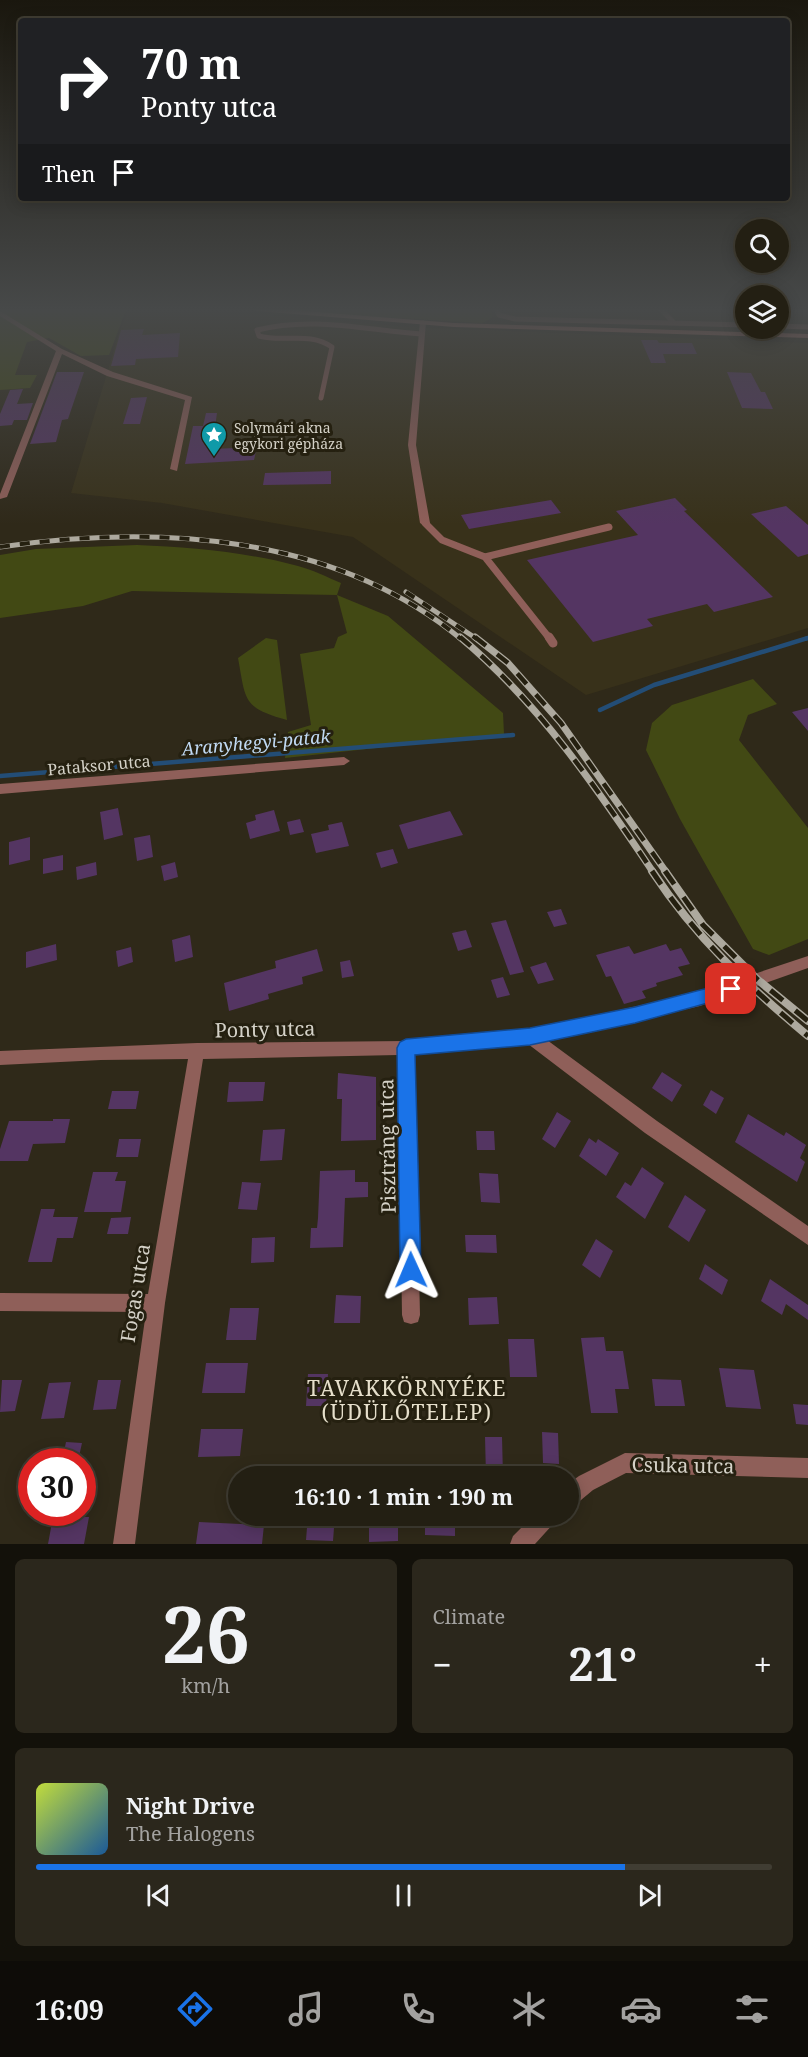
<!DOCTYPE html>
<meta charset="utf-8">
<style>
:root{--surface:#231f13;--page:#2b271c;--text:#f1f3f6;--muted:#a3a2a0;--line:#403d33;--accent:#1a73e8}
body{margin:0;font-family:"Noto Serif",serif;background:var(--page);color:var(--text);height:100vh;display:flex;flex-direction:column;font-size:22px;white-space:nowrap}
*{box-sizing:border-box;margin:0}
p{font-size:20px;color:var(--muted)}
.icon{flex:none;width:33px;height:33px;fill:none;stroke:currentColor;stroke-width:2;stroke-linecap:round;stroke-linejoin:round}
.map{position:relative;height:1544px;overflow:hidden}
.side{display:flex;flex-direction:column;gap:15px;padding:15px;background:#13110a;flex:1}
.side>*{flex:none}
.hud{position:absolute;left:18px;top:18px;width:772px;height:183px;border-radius:6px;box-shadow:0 3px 15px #0003,0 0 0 2px var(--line);background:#202124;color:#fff;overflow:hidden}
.controls{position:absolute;left:735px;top:219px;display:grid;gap:12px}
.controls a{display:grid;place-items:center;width:54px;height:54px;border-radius:50%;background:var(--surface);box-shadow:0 3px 15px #0003,0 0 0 2px var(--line);font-size:30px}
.speed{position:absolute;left:18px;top:1448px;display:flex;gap:12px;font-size:30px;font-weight:700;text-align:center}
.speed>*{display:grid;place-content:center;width:78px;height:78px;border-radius:50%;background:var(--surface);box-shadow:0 3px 15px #0003,0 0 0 2px var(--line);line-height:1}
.speed .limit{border:9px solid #d22;background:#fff;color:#111}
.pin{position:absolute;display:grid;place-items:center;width:51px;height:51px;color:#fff;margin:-26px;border-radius:12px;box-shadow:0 3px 9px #0006}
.me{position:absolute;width:66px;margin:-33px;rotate:359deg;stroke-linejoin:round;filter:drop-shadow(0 0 4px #0008)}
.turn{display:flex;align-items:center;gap:21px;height:126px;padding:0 24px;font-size:27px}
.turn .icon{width:78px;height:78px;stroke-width:2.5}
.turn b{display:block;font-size:42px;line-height:51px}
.then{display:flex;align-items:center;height:57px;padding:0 24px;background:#0003;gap:12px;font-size:22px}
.big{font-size:45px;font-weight:700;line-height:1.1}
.side .widget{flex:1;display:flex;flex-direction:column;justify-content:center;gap:9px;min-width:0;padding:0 21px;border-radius:9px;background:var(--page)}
.side .dial{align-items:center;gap:0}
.dial b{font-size:78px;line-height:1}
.song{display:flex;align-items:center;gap:18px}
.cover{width:72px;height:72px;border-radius:9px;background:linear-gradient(135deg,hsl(70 70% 55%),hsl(210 70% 35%))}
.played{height:6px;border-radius:3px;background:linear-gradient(90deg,var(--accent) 80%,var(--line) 80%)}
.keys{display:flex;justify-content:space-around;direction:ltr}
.heat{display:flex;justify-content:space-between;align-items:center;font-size:33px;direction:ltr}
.side .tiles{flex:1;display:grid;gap:15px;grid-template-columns:1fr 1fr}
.widget:last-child{grid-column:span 2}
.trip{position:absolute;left:228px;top:1466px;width:351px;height:60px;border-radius:30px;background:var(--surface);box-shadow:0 3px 15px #0003,0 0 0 2px var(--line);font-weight:700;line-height:60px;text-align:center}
.dock{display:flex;height:96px;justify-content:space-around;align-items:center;background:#0e0c08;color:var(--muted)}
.dock .icon{width:42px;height:42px}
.dock .selected{color:var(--accent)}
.dock b{font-size:27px;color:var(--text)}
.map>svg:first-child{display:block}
.built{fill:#38311a}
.green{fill:#424914}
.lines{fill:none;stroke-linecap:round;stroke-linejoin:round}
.stream-far1{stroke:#234d76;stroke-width:4}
.stream{stroke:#234d76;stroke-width:4.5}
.building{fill:#543562}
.service-far2{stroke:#8f5f59;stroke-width:5}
.service-far1{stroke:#8f5f59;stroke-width:7}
.service{stroke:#8f5f59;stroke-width:9}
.minor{fill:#8f5f59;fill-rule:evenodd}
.secondary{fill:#c87c73;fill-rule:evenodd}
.rail-far2-casing{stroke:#ada99e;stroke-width:5}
.rail-far1-casing{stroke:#ada99e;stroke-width:7}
.rail-casing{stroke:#ada99e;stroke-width:8}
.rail-far2{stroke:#252010;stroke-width:4;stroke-dasharray:10;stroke-linecap:butt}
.rail-far1{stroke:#252010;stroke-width:4.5;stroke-dasharray:14;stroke-linecap:butt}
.rail{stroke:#252010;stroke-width:5;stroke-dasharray:16;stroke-linecap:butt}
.route{fill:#1a73e8;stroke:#114b97;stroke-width:1.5}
.labels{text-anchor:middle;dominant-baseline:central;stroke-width:6;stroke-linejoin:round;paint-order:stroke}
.far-poi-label{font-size:14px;fill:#d4d1c7;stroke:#252010;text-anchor:start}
.street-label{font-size:16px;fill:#d4d1c7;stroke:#252010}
.water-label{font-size:18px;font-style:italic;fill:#c0d9f3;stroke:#252010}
.near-street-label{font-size:20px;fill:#d4d1c7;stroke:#252010}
.near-neighbourhood-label{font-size:21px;letter-spacing:1.5px;fill:#e6dfcb;stroke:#252010}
</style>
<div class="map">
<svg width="808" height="1544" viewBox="0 0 808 1544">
<rect width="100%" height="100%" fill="#2f2919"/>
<path class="built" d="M493 309H746L745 325 492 318Z
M779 309H808V327L779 326Z
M129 310 268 315 408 327 808 343V628L586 695 353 537 162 503 71 493 120 330Z"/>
<path class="green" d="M0 309H109L126 310 109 355 81 356 49 338 27 342 15 375H37L30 388 0 390Z
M246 309H493L492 318 482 323Z
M137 545C191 547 245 552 298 566 313 570 327 577 341 583L337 595 388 616 503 713 504 734 285 758 288 732 311 725 300 654 334 648 338 637 347 633 337 595 132 591 83 606 0 618V555L36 549Z
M266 638 277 640 287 720C242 707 246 701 238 658Z
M753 679 777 704 748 715 739 740 808 828V939L769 955 753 949 680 819 646 750 652 723 672 705Z"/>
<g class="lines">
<path class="stream-far1" d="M805 639 808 638"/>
<path class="stream" d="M600 710 654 685 808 638
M0 776 513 735"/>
</g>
<path class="building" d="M144 329 142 335 180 333 178 357 136 359 135 365 111 366 121 330Z
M641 340H657L659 343H692L697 354H663L666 363H651Z
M57 372H84L68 419 62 420 56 442 30 444Z
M727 372 751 373 761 392H765L773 409 742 408Z
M23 389 17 404 33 403 27 420H14L12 425 0 426V414L10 390Z
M147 397 140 424H123L131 398Z
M206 413H217L212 449 257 447 254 460 185 464 193 426H203Z
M331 471V484L263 485 265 473Z
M675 498 687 510 684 511 773 597 714 612 707 604 647 619 653 626 593 642 527 560 638 535 616 511Z
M551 500 561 513 469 529 461 515Z
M786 506 808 525V554L798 557 751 514Z
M808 708V731L792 712Z
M118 808 123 835 104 840 100 812Z
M274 810 280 831 250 839 246 823 256 820 255 815Z
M450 811 463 835 408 849 399 825Z
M300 819 304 832 290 835 287 822Z
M342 822 349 846 316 853 311 834 329 830 328 825Z
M150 835 153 857 137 861 134 838Z
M30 837V860L9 865V842Z
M393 849 398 863 381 868 376 853Z
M63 855V870L43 874V859Z
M96 862 97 875 77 880 76 867Z
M175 862 178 877 164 881 161 866Z
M561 909 567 924 554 927 547 912Z
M506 920 524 972 510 975 491 923Z
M466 930 472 947 458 951 452 933Z
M190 935 193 957 175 962 172 940Z
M56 944 57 960 26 968V952Z
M666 944 670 951 681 948 690 964 678 967 683 975 656 983 657 986 642 991 646 998 624 1004 611 976 606 977 596 955 629 946 634 954Z
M131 947 133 962 118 967 116 951Z
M317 949 323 971 302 977 303 984 268 994 269 999 229 1011 224 983 276 968 275 961Z
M350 960 354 976 342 978 340 962Z
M546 962 554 980 538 984 530 967Z
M503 977 510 995 497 998 491 980Z
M662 1072 682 1085 672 1102 652 1088Z
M338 1073 376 1077V1140L341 1141 342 1099H337Z
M229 1082H265L263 1101 227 1102Z
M711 1090 724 1098 716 1114 703 1105Z
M112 1091H139L136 1109H108Z
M557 1112 571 1121 555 1148 542 1139Z
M748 1114 784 1136 786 1132 806 1145 800 1158 805 1162 797 1182 735 1142Z
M53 1119H70L65 1143 33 1144 28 1161H0V1149L9 1121H53Z
M285 1129 282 1160 260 1161 263 1130Z
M476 1131H494L495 1150H477Z
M589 1138 596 1143 598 1139 619 1153 606 1176 579 1156Z
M119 1139H141L138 1157H116Z
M642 1167 664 1183 645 1219 616 1197 625 1182 631 1186Z
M355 1170V1182H368V1197L345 1198 343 1247 310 1248 311 1228H317L318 1218 320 1171Z
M93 1172H118L115 1181H126L121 1212H84Z
M479 1173 498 1174 500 1203 481 1202Z
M242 1182 261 1183 257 1210 238 1209Z
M685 1195 706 1210 689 1242 668 1227Z
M41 1209H55L53 1217H78L73 1238H57L52 1262H28Z
M131 1217 128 1234H107L111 1218Z
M465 1235H496L497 1253 466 1252Z
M275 1237 274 1262 251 1263 252 1238Z
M596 1239 613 1251 600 1278 582 1265Z
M705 1264 728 1280 722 1295 699 1279Z
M770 1279 808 1305V1320L786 1304 782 1315 761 1301Z
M336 1295 361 1296 360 1323H334Z
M497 1297 499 1324 469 1325 468 1298Z
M230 1308H259L256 1340H226Z
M604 1337 606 1351H623L629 1389H615L618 1413H591L581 1338Z
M508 1339H534L537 1377H510Z
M206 1363H248L245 1393H202Z
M719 1368 754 1370 761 1409 726 1407Z
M308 1374H328L326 1406H306Z
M652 1379 681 1380 685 1406H655Z
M2 1380H22L15 1411 0 1412Z
M98 1380H121L116 1409 93 1410Z
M71 1382 64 1418 41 1419 49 1383Z
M793 1404 808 1405V1425L796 1424Z
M201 1429H243L240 1456 198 1457Z
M542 1432 558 1433 559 1464 543 1463Z
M485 1437H502L503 1476H486Z
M66 1442 82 1443 78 1461H62Z
M308 1515H335L333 1541 306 1540Z
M369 1515H398V1541L369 1542Z
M425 1515H455V1536L425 1535Z
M53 1517H89L84 1544H48Z
M199 1522 264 1525 262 1544H196Z"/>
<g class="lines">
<path class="service-far2" d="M496 309 499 315 515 319 746 325
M661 309 674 323
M778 326 808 327
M321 398 332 347C309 331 284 343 259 336L257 330C312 316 365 330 421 334"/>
<path class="service-far1" d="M425 523 442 540 485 557 550 639
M485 557 609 527"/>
<path class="service" d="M549 637 553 643"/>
<path class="minor" d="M0 311 62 349 113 372 192 397 177 471 170 469 185 400 107 376 62 354 7 497 0 499V494L56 351 0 316Z
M423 320 426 322 416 445 430 523 425 526 420 523 408 445 420 322Z
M344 757 350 761 344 765 0 794V784Z
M808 956V968L700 1006 547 1040 657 1121 808 1226V1245L645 1133 528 1044 414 1055 420 1315 418 1322 411 1324 404 1322 402 1315 398 1055 203 1059 165 1303 135 1544H113L146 1312 0 1311V1293L148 1294 188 1059 101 1060 0 1065V1051L197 1043 406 1041 530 1030 700 992Z
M625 1453 808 1458V1478L626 1473 593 1490 575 1505 568 1508V1484L579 1476Z
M534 1515H558L555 1522 535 1544H510L513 1536Z"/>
<path class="secondary" d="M255 309H279L454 323 808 334V338L454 327 258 311Z"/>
<defs>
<path id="rail-far2" d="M0 547C157 524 334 534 461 639
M406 592 477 639"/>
<path id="rail-far1" d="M460 637C539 703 596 787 653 872
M475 637 508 663 561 723 666 872"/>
<path id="rail" d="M652 871C697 939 746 984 808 1036
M665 871 703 925 758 980 808 1021"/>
</defs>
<use href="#rail-far2" class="rail-far2-casing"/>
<use href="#rail-far1" class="rail-far1-casing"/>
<use href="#rail" class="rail-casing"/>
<use href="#rail-far2" class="rail-far2"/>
<use href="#rail-far1" class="rail-far1"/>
<use href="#rail" class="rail"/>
</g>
<linearGradient id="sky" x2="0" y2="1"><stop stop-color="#1a170e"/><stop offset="0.59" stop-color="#474949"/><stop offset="1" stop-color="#474949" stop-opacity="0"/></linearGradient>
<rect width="808" height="525" fill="url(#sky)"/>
<path class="route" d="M731 982 737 984 739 989 737 995 635 1023 530 1045 415 1055 421 1270 418 1277 411 1280 403 1277 400 1270 397 1048 400 1042 406 1039 530 1028 635 1007Z"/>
<defs>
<symbol id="sight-pin" viewBox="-11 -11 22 30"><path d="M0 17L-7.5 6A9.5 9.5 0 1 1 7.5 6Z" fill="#0f9aa8" stroke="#252010"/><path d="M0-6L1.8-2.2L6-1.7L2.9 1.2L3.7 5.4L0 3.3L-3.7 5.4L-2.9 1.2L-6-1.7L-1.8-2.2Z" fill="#fff"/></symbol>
</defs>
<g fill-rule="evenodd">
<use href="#sight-pin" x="199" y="420" width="30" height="40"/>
</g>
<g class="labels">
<g class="far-poi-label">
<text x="234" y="427">Solymári akna<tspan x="234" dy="16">egykori gépháza</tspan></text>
</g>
<g class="street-label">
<text transform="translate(99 765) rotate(-5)">Pataksor utca</text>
</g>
<g class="water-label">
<text transform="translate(256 742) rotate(-5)">Aranyhegyi-patak</text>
</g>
<g class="near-street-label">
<text transform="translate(265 1029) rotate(-1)">Ponty utca</text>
<text transform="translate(387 1146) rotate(-91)">Pisztráng utca</text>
<text transform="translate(135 1293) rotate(-81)">Fogas utca</text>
<text transform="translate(683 1465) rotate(1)">Csuka utca</text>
</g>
<g class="near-neighbourhood-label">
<text x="407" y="1388">TAVAKKÖRNYÉKE<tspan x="407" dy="24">(ÜDÜLŐTELEP)</tspan></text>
</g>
</g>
</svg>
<div class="controls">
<a><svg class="icon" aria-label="search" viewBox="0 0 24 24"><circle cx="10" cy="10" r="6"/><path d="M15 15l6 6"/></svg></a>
<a><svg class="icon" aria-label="layers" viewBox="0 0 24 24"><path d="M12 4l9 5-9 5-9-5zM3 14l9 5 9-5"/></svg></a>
</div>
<div class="speed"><div class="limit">30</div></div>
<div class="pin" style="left:731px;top:989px;background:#d93025"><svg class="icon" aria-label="arrive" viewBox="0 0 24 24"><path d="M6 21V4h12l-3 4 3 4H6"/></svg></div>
<svg class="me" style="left:411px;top:1270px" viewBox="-20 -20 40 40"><path d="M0-17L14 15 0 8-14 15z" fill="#1a73e8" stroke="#fff" stroke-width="4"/></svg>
<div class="trip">16:10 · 1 min · 190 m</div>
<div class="hud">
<div class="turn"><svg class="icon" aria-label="right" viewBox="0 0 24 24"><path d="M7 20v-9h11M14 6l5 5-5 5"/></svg><div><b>70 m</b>Ponty utca</div></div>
<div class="then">Then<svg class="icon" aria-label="arrive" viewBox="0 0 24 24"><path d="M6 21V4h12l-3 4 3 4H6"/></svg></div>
</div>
</div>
<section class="side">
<div class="tiles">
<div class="widget dial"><b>26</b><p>km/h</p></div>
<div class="widget"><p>Climate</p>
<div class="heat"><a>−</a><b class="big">21°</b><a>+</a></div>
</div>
<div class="widget">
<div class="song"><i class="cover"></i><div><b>Night Drive</b><p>The Halogens</p></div></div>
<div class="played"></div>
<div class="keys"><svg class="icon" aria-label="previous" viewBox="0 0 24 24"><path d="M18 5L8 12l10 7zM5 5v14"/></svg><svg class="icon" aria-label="pause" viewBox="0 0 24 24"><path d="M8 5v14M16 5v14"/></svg><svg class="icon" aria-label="next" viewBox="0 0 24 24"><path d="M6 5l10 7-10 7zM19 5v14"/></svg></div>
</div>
</div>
</section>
<nav class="dock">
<b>16:09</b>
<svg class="icon selected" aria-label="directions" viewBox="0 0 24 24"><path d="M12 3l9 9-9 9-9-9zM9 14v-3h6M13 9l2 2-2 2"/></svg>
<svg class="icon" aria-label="music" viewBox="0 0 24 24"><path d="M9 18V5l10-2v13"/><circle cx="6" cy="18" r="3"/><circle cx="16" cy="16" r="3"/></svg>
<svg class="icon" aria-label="phone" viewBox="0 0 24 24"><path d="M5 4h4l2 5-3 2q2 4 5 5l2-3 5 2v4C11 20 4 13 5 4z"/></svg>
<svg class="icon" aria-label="climate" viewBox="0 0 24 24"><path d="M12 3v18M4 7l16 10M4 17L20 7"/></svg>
<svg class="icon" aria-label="car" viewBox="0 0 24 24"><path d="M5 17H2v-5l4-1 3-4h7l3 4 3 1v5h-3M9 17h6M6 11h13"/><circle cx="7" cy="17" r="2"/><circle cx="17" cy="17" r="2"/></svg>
<svg class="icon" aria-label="filters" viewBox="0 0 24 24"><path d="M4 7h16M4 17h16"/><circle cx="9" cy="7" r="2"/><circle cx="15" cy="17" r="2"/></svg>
</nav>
